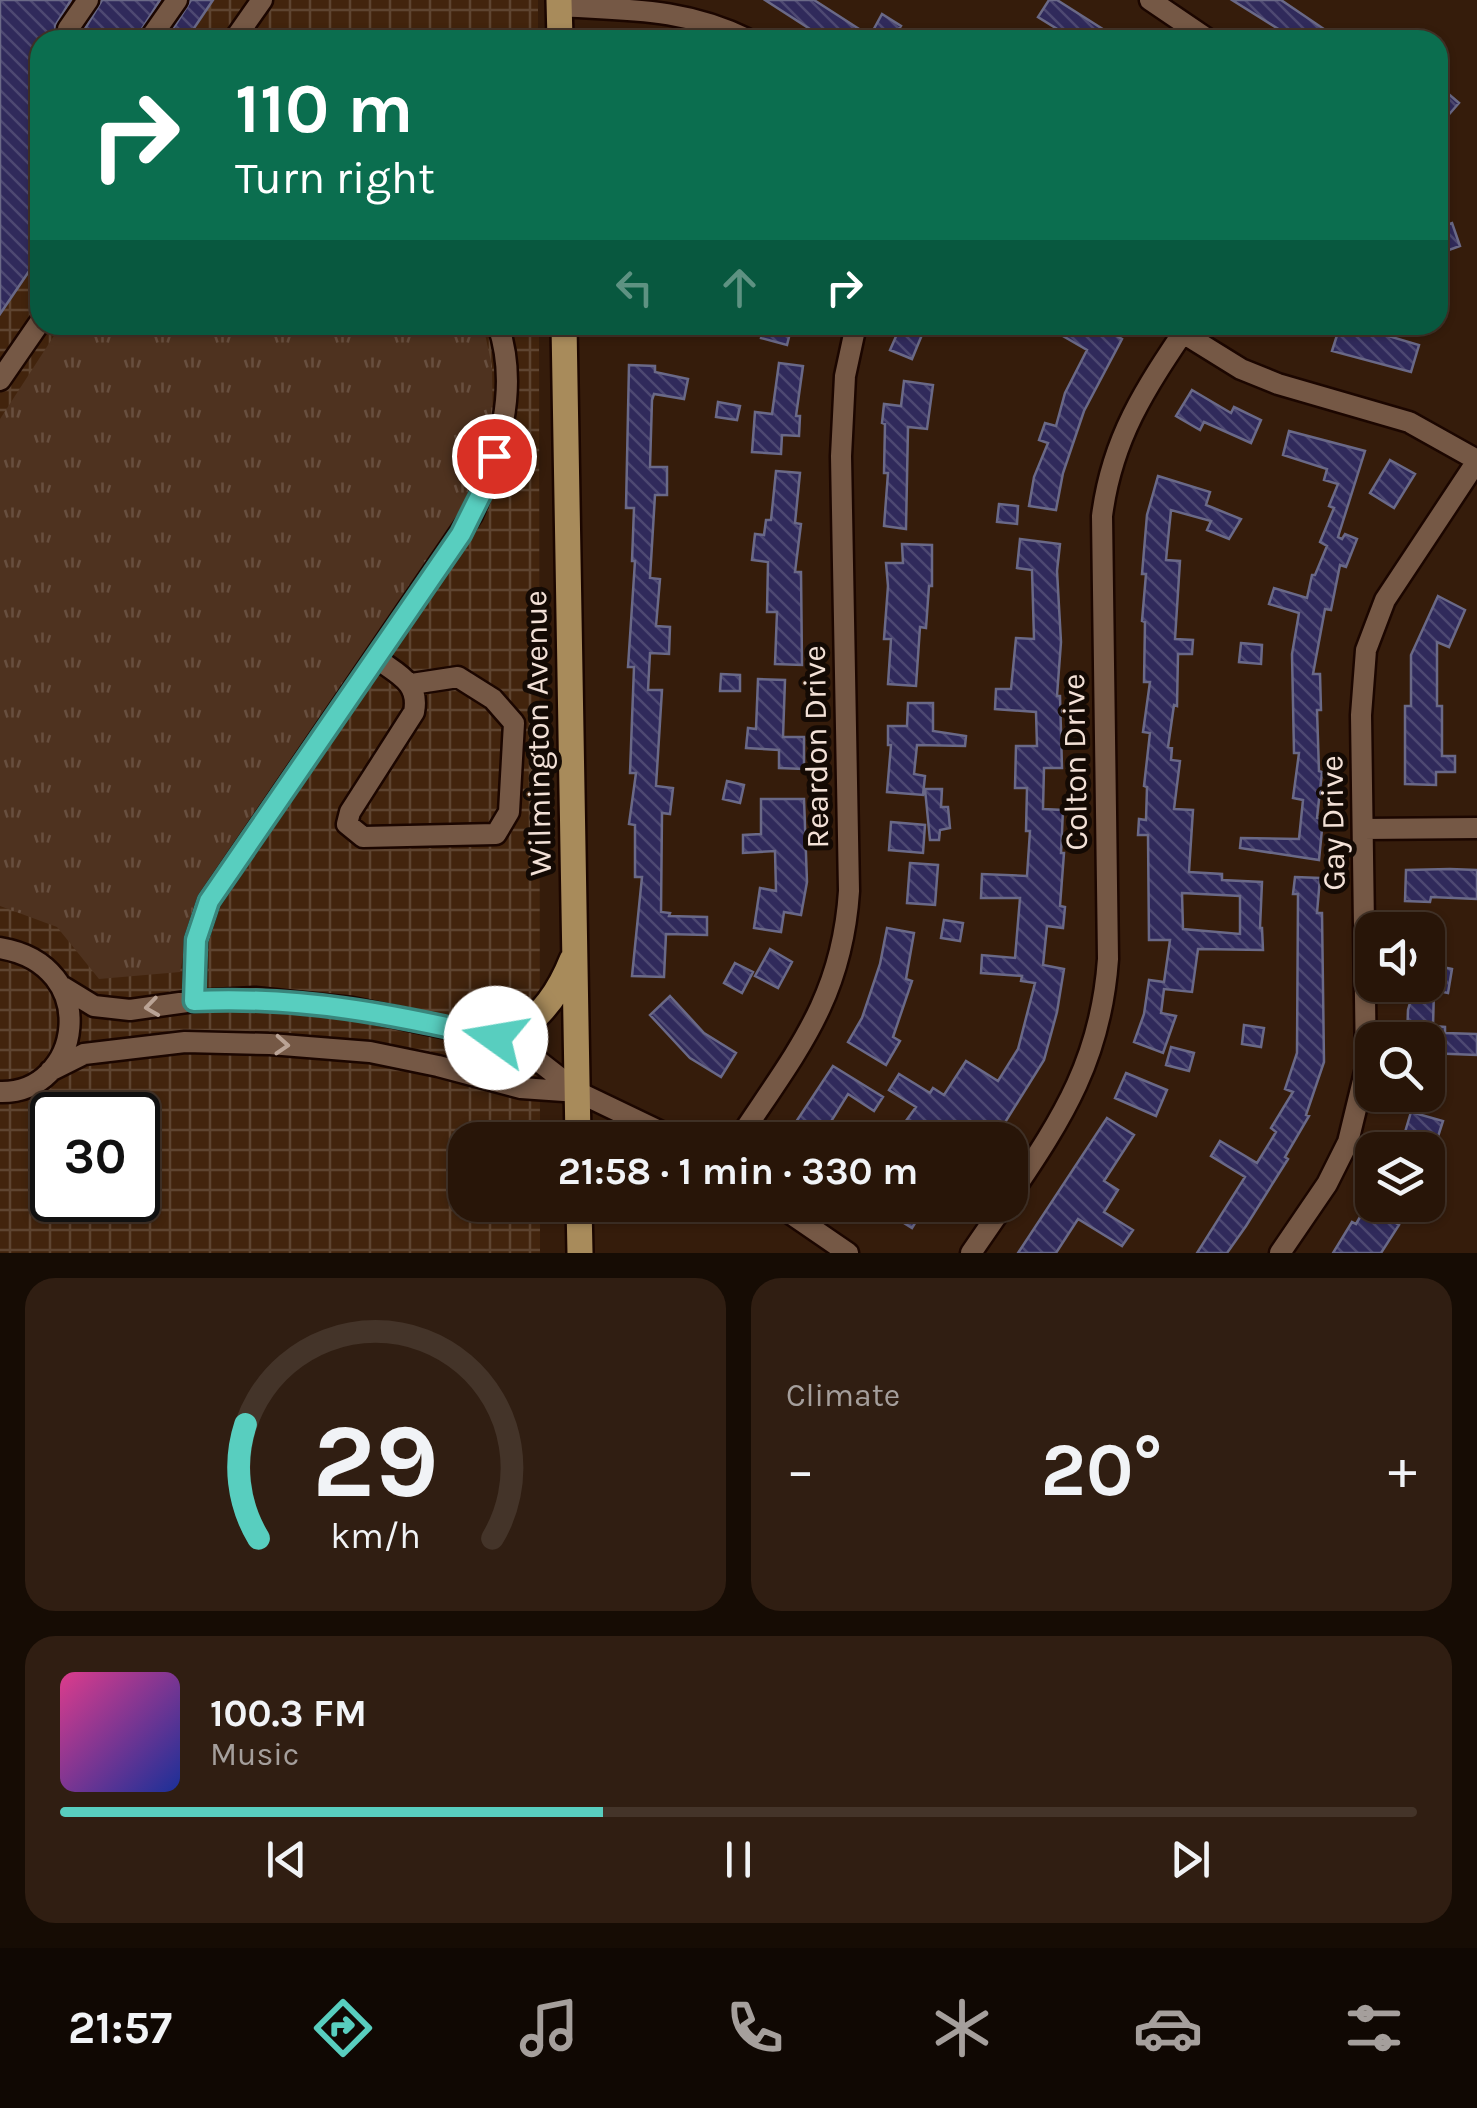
<!DOCTYPE html>
<meta charset="utf-8">
<style>
:root{--surface:#281508;--page:#301e12;--text:#f1f3f6;--muted:#a59f9c;--line:#443429;--accent:#58cebf}
body{margin:0;font-family:Karla,sans-serif;background:var(--page);color:var(--text);height:100vh;display:flex;flex-direction:column;font-size:38px;white-space:nowrap}
*{box-sizing:border-box;margin:0}
p{font-size:32px;color:var(--muted)}
.icon{flex:none;width:55px;height:55px;fill:none;stroke:currentColor;stroke-width:2;stroke-linecap:round;stroke-linejoin:round}
.map{position:relative;height:1253px;overflow:hidden}
.sheet{display:flex;flex-direction:column;gap:25px;padding:25px;background:#160c04;flex:1}
.sheet>*{flex:none}
.top-card{position:absolute;left:30px;top:30px;width:1418px;height:305px;border-radius:30px;box-shadow:0 2px 8px #0004,0 0 0 2px var(--line);background:#0b6e4f;color:#fff;overflow:hidden}
.tools{position:absolute;left:1355px;top:912px;display:grid;gap:20px}
.tools a{display:grid;place-items:center;width:90px;height:90px;border-radius:20px;background:var(--surface);box-shadow:0 2px 8px #0004,0 0 0 2px var(--line);font-size:50px}
.speed{position:absolute;left:30px;top:1092px;display:flex;gap:20px;font-size:50px;font-weight:700;text-align:center}
.speed>*{display:grid;place-content:center;width:130px;height:130px;border-radius:50%;background:var(--surface);box-shadow:0 2px 8px #0004,0 0 0 2px var(--line);line-height:1}
.speed .limit{border:5px solid #111;border-radius:15px;background:#fff;color:#111}
.pin{position:absolute;display:grid;place-items:center;width:85px;height:85px;color:#fff;margin:-42px;border:5px solid #fff;border-radius:50%;box-shadow:0 2px 10px #0007}
.me{position:absolute;width:110px;margin:-55px;rotate:283deg;stroke-linejoin:round;filter:drop-shadow(0 0 8px #0008)}
.turn{display:flex;align-items:center;gap:35px;height:210px;padding:0 40px;font-size:45px}
.turn .icon{width:130px;height:130px;stroke-width:2.5}
.turn b{display:block;font-size:70px;line-height:85px}
.lanes{display:flex;align-items:center;height:95px;padding:0 40px;background:#0003;justify-content:center;gap:50px;direction:ltr}
.lanes .off{opacity:.35}
.big{font-size:75px;font-weight:700;line-height:1.1}
.sheet .tile{flex:1;display:flex;flex-direction:column;justify-content:center;gap:15px;min-width:0;padding:0 35px;border-radius:30px;background:var(--page)}
.sheet .dial{align-items:center;gap:0}
.dial svg{height:260px;overflow:visible;fill:none;stroke:var(--line);stroke-width:7;stroke-linecap:round;text-anchor:middle}
.dial text{fill:var(--text);stroke:none}
.song{display:flex;align-items:center;gap:30px}
.cover{width:120px;height:120px;border-radius:15px;background:linear-gradient(135deg,hsl(330 70% 55%),hsl(230 70% 35%))}
.played{height:10px;border-radius:5px;background:linear-gradient(90deg,var(--accent) 40%,var(--line) 40%)}
.keys{display:flex;justify-content:space-around;direction:ltr}
.heat{display:flex;justify-content:space-between;align-items:center;font-size:55px;direction:ltr}
.sheet .tiles{flex:1;display:grid;gap:25px;grid-template-columns:1fr 1fr}
.tile:last-child{grid-column:span 2}
.trip{position:absolute;left:448px;top:1122px;width:580px;height:100px;border-radius:30px;background:var(--surface);box-shadow:0 2px 8px #0004,0 0 0 2px var(--line);font-weight:700;line-height:100px;text-align:center}
.dock{display:flex;height:160px;justify-content:space-around;align-items:center;background:#100803;color:var(--muted)}
.dock .icon{width:70px;height:70px}
.dock .current{color:var(--accent)}
.dock b{font-size:45px;color:var(--text)}
.map>svg:first-child{display:block}
.industrial{fill:url(#industrial-grid);fill-rule:evenodd}
.grass{fill:url(#grass-tufts)}
.building{fill:url(#building-back-hatch);stroke:#6a6987;stroke-width:2.5;fill-rule:evenodd}
.lines{fill:none;stroke-linecap:round;stroke-linejoin:round}
.minor-casing{stroke:#1b0600;stroke-width:25}
.major-casing{stroke:#1b0600;stroke-width:30}
.minor{stroke:#755845;stroke-width:20}
.major{stroke:#a88b5b;stroke-width:25}
.oneway{stroke:#baa395}
.route-casing{stroke:#39867c;stroke-width:25}
.route{stroke:#58cebf;stroke-width:18}
.labels{text-anchor:middle;dominant-baseline:central;stroke-width:10;stroke-linejoin:round;paint-order:stroke}
.street-label{font-size:32px;fill:#f3e1d7;stroke:#140a04}
</style>
<div class="map">
<svg width="1477" height="1253" viewBox="0 0 1477 1253">
<defs>
<pattern id="industrial-grid" width="8" height="8" patternUnits="userSpaceOnUse" patternTransform="scale(2.5)"><rect width="8" height="8" fill="#42240d"/><path d="M0 4h8M4 0v8" fill="none" stroke="#5e4430"/></pattern>
<pattern id="grass-tufts" width="24" height="20" patternUnits="userSpaceOnUse" patternTransform="scale(2.5)"><rect width="24" height="20" fill="#4e321f"/><path d="M3 7l-1-3M5 7V3M7 7l1-3M15 17l-1-3M17 17v-4M19 17l1-3" fill="none" stroke="#684f3f"/></pattern>
<pattern id="building-back-hatch" width="6" height="6" patternUnits="userSpaceOnUse" patternTransform="scale(2.5)"><rect width="6" height="6" fill="#302a5b"/><path d="M-1 5l2 2M0 0l6 6M5-1l2 2" fill="none" stroke="#4e4972"/></pattern>
</defs>
<rect width="100%" height="100%" fill="#351c0b"/>
<path class="industrial" d="M0 0H538V40H40V325H539L540 1140H465V1205H540V1253H0ZM52 1115H138V1200H52Z"/>
<path class="grass" d="M61 325H483L492 366 493 431 465 516 193 908 180 972 99 979 57 927 0 906V419Z"/>
<path class="building" d="M0 0H71L55 26 57 40H40V255L0 314Z
M102 0H160L135 40H84L83 32Z
M191 0H213L186 40H166Z
M765 0H814L870 36 882 14 901 26 892 40H827Z
M1049 0H1057L1120 40H1075L1038 17Z
M1232 0H1281L1340 40H1296Z
M1438 85 1459 103 1438 127Z
M1452 223 1460 246 1438 254V228Z
M764 325H792L787 345 761 338Z
M901 325H926L912 359 890 350Z
M1044 325H1098L1122 339 1084 411 1063 473 1056 510 1029 506 1034 477 1048 443 1039 440 1045 423 1056 426 1065 393 1087 350Z
M1358 327 1419 345 1411 372 1332 351 1339 329 1355 335Z
M779 363 803 366 796 416H800L799 436 782 435 781 454 752 452 755 412 772 414Z
M629 365 655 366V372L688 379 684 399 654 394 652 400 650 467H667V495H655L650 578 660 579 656 626 670 627 669 654 650 653 648 690H662L656 786 673 788 670 814 662 813 661 912 670 913 669 916 707 917V935L666 934 664 977 632 976 642 877H635V825L629 824 636 773H630L634 667H628L635 561H632L634 508H626Z
M904 381 933 385 927 429 908 427 906 529 884 526 888 473H884L885 424 882 423 884 404 901 406Z
M1192 390 1231 413 1234 407 1261 420 1251 443 1204 422 1200 430 1176 416Z
M718 402 740 406 737 420 716 417Z
M1289 431 1365 451 1338 537 1342 539 1345 534 1357 539 1346 567 1340 565 1331 610 1325 609 1313 674H1320L1321 710H1317L1319 771 1322 772 1317 818 1323 819 1319 860 1240 848 1241 838 1299 839 1303 800 1293 798 1299 753H1294L1292 654 1299 613 1269 604 1274 588 1307 598 1312 575H1315L1327 546 1320 542 1334 508 1329 506 1338 484 1324 480 1327 469 1283 455Z
M1390 460 1415 474 1394 508 1370 493Z
M776 471 800 473 795 523 801 524 795 572H801L802 665 775 664 777 612H767L768 562 752 560 755 534 764 535 766 520H771Z
M1158 476 1210 492 1206 505 1241 519 1229 539 1207 530 1211 521 1171 510 1166 560 1180 561 1175 639 1193 640 1192 654H1178L1177 706 1174 705 1168 747 1172 748 1171 760 1180 761 1174 809 1193 810 1189 872 1222 874V880L1262 882 1260 928H1262L1263 950 1198 949 1192 992 1164 989 1161 1013 1176 1016 1163 1053 1134 1042 1144 1014 1149 980 1164 982 1170 940H1149L1148 835H1138L1139 819 1146 820 1147 787 1144 786 1150 733 1143 732 1150 682H1144L1145 622 1142 621 1146 574H1142L1147 515ZM1182 893 1240 896V934L1183 929Z
M999 504 1018 506 1017 524 997 522Z
M1020 539 1060 544 1057 571 1061 642 1057 696H1060L1062 768H1044L1043 809 1063 810 1061 853H1064L1060 906 1065 907 1063 928 1047 926 1043 965 1064 969 1057 1012 1044 1060 994 1140H910L898 1132 916 1107 889 1090 899 1074 930 1093 933 1088 944 1095 966 1061 998 1081 1018 1049 1035 983 1021 981 1022 976 981 973 982 955 1015 958 1020 898H981L982 874 1027 876 1030 831H1026L1027 788H1015L1016 746H1037L1036 712 995 709 996 689H1011L1016 638 1034 639 1032 570 1017 568Z
M902 544 932 545V586H929L926 628 920 627 916 686 888 684 891 639H884L888 586 886 563H903Z
M1438 596 1465 610 1449 647 1437 642V706H1442V756H1455V772H1436V785L1405 784V706H1411V655Z
M1241 643 1262 645 1261 664 1239 662Z
M721 674 740 675V691H720Z
M758 679 785 680 783 737H804V769L779 768V750L746 748 748 728 756 729Z
M908 703H933V731L966 736 965 746 917 745 914 774 925 776 923 795 887 792 891 745H888V726H907Z
M727 781 744 785 740 803 723 799Z
M925 789H942L941 807H948L950 828 940 830 939 840H930Z
M761 799H804L807 882 801 915 784 912 781 932 754 928 760 888 776 891 775 851 743 853V835L761 834Z
M891 822 925 825 923 853 889 850Z
M910 863 938 865 935 905 907 903Z
M1450 869 1477 870V899L1431 897 1430 902 1405 901 1406 870Z
M1295 877 1320 878 1317 913H1322L1324 1062 1306 1115 1309 1116 1285 1157 1288 1159 1246 1226 1227 1253H1197L1245 1177 1211 1156 1220 1141 1257 1163 1276 1132 1271 1128 1293 1092 1285 1089 1297 1053 1298 894H1293Z
M944 920 963 923 960 941 941 938Z
M887 928 914 933 906 979 912 981 893 1037 900 1041 886 1065 848 1042 862 1018 880 964Z
M770 949 792 962 778 988 755 976Z
M735 963 753 972 742 993 724 983Z
M1428 964 1452 969 1448 993 1434 990 1433 1026 1445 1027V1033L1477 1034V1055L1428 1053V1040H1407L1408 1010 1415 985H1428Z
M670 996 704 1033 736 1053 721 1077 690 1058 650 1015Z
M1244 1025 1264 1028 1261 1047 1242 1044Z
M1171 1047 1194 1053 1189 1071 1166 1065Z
M833 1066 883 1097 874 1111 848 1094 830 1123 840 1129 834 1140H784Z
M1126 1073 1167 1090 1156 1116 1115 1098Z
M1411 1112 1443 1121 1434 1149 1403 1139Z
M1107 1118 1134 1135 1104 1181 1118 1190 1104 1212 1133 1230 1122 1246 1078 1219 1056 1253H1018Z
M875 1205H950L939 1222 922 1212 912 1228Z
M1367 1205 1399 1225 1381 1253H1333L1352 1222 1356 1224Z"/>
<g class="lines">
<defs>
<path id="minor" d="M1150 0 1209 40
M559 6C628 10 685 8 749 40
M71 40 68 29 88 0
M149 40 177 0
M234 40 262 0
M1170 325 1241 369 1278 384 1409 422 1477 460
M0 380 40 322
M376 658C397 674 420 682 414 712L350 812 347 824 363 837 496 834 509 812 514 723 493 699 458 677 412 684
M1363 829 1477 828
M0 948C103 965 82 1094 0 1092
M63 987 94 1006 130 1010 194 1001 255 998 352 1008 514 1042 578 1092 678 1140
M194 1001 196 940 209 901 472 515C498 455 520 390 498 325
M50 1071 84 1054 185 1042 270 1044 370 1052 438 1066 521 1088 578 1092
M738 1140C795 1053 842 1000 849 891L841 456 845 376 856 325
M1010 1196C1064 1116 1101 1058 1108 959L1102 516C1112 438 1145 389 1188 325
M778 1205 848 1253
M971 1253 1004 1205
M1280 1253 1327 1184 1348 1142 1366 1068 1361 715 1366 650 1385 600 1477 461"/>
<path id="major" d="M559 0 560 40
M564 325 578 1140
M496 1038C535 1029 558 995 572 960
M579 1205 580 1253"/>
</defs>
<use href="#minor" class="minor-casing"/>
<use href="#major" class="major-casing"/>
<use href="#minor" class="minor"/>
<use href="#major" class="major"/>
</g>
<defs><path id="oneway-chevron" d="M-2-3.5L2.5 0L-2 3.5" fill="none" stroke-width="1.6" stroke-linecap="round" stroke-linejoin="round" transform="scale(2.5)"/></defs>
<g class="oneway">
<use href="#oneway-chevron" transform="translate(152 1007) rotate(172)"/>
<use href="#oneway-chevron" transform="translate(282 1045) rotate(4)"/>
</g>
<g class="lines">
<defs>
<path id="route" d="M494 456 488 480 461 534 209 901 196 940 194 1001C301 996 392 1014 496 1038"/>
</defs>
<use href="#route" class="route-casing"/>
<use href="#route" class="route"/>
</g>
<g class="labels">
<g class="street-label">
<text transform="translate(538 733) rotate(-91)">Wilmington Avenue</text>
<text transform="translate(816 747) rotate(-91)">Reardon Drive</text>
<text transform="translate(1075 762) rotate(-91)">Colton Drive</text>
<text transform="translate(1333 823) rotate(-91)">Gay Drive</text>
</g>
</g>
</svg>
<div class="tools">
<a><svg class="icon" aria-label="sound" viewBox="0 0 24 24"><path d="M4 9h4l5-4v14l-5-4H4zM17 9q2 3 0 6"/></svg></a>
<a><svg class="icon" aria-label="search" viewBox="0 0 24 24"><circle cx="10" cy="10" r="6"/><path d="M15 15l6 6"/></svg></a>
<a><svg class="icon" aria-label="layers" viewBox="0 0 24 24"><path d="M12 4l9 5-9 5-9-5zM3 14l9 5 9-5"/></svg></a>
</div>
<div class="speed"><div class="limit">30</div></div>
<div class="pin" style="left:494px;top:456px;background:#d93025"><svg class="icon" aria-label="arrive" viewBox="0 0 24 24"><path d="M6 21V4h12l-3 4 3 4H6"/></svg></div>
<svg class="me" style="left:496px;top:1038px" viewBox="-20 -20 40 40"><circle r="19" fill="#fff"/><path d="M0-13L10 11 0 6-10 11z" fill="#58cebf"/></svg>
<div class="trip">21:58 · 1 min · 330 m</div>
<div class="top-card">
<div class="turn"><svg class="icon" aria-label="right" viewBox="0 0 24 24"><path d="M7 20v-9h11M14 6l5 5-5 5"/></svg><div><b>110 m</b>Turn right</div></div>
<div class="lanes"><svg class="icon off" aria-label="left" viewBox="0 0 24 24"><path d="M17 20v-9H6M10 6l-5 5 5 5"/></svg><svg class="icon off" aria-label="ahead" viewBox="0 0 24 24"><path d="M12 20V5M6 11l6-6 6 6"/></svg><svg class="icon" aria-label="right" viewBox="0 0 24 24"><path d="M7 20v-9h11M14 6l5 5-5 5"/></svg></div>
</div>
</div>
<section class="sheet">
<div class="tiles">
<div class="tile dial"><svg viewBox="0 0 100 80">
<path d="M14 69A42 42 0 1 1 86 69"/>
<path d="M14 69A42 42 0 0 1 10 34" stroke="#58cebf"/>
<text x="50" y="56" font-size="32" font-weight="700">29</text>
<text x="50" y="72" font-size="11">km/h</text>
</svg></div>
<div class="tile"><p>Climate</p>
<div class="heat"><a>−</a><b class="big">20°</b><a>+</a></div>
</div>
<div class="tile">
<div class="song"><i class="cover"></i><div><b>100.3 FM</b><p>Music</p></div></div>
<div class="played"></div>
<div class="keys"><svg class="icon" aria-label="previous" viewBox="0 0 24 24"><path d="M18 5L8 12l10 7zM5 5v14"/></svg><svg class="icon" aria-label="pause" viewBox="0 0 24 24"><path d="M8 5v14M16 5v14"/></svg><svg class="icon" aria-label="next" viewBox="0 0 24 24"><path d="M6 5l10 7-10 7zM19 5v14"/></svg></div>
</div>
</div>
</section>
<nav class="dock">
<b>21:57</b>
<svg class="icon current" aria-label="directions" viewBox="0 0 24 24"><path d="M12 3l9 9-9 9-9-9zM9 14v-3h6M13 9l2 2-2 2"/></svg>
<svg class="icon" aria-label="music" viewBox="0 0 24 24"><path d="M9 18V5l10-2v13"/><circle cx="6" cy="18" r="3"/><circle cx="16" cy="16" r="3"/></svg>
<svg class="icon" aria-label="phone" viewBox="0 0 24 24"><path d="M5 4h4l2 5-3 2q2 4 5 5l2-3 5 2v4C11 20 4 13 5 4z"/></svg>
<svg class="icon" aria-label="climate" viewBox="0 0 24 24"><path d="M12 3v18M4 7l16 10M4 17L20 7"/></svg>
<svg class="icon" aria-label="car" viewBox="0 0 24 24"><path d="M5 17H2v-5l4-1 3-4h7l3 4 3 1v5h-3M9 17h6M6 11h13"/><circle cx="7" cy="17" r="2"/><circle cx="17" cy="17" r="2"/></svg>
<svg class="icon" aria-label="filters" viewBox="0 0 24 24"><path d="M4 7h16M4 17h16"/><circle cx="9" cy="7" r="2"/><circle cx="15" cy="17" r="2"/></svg>
</nav>
